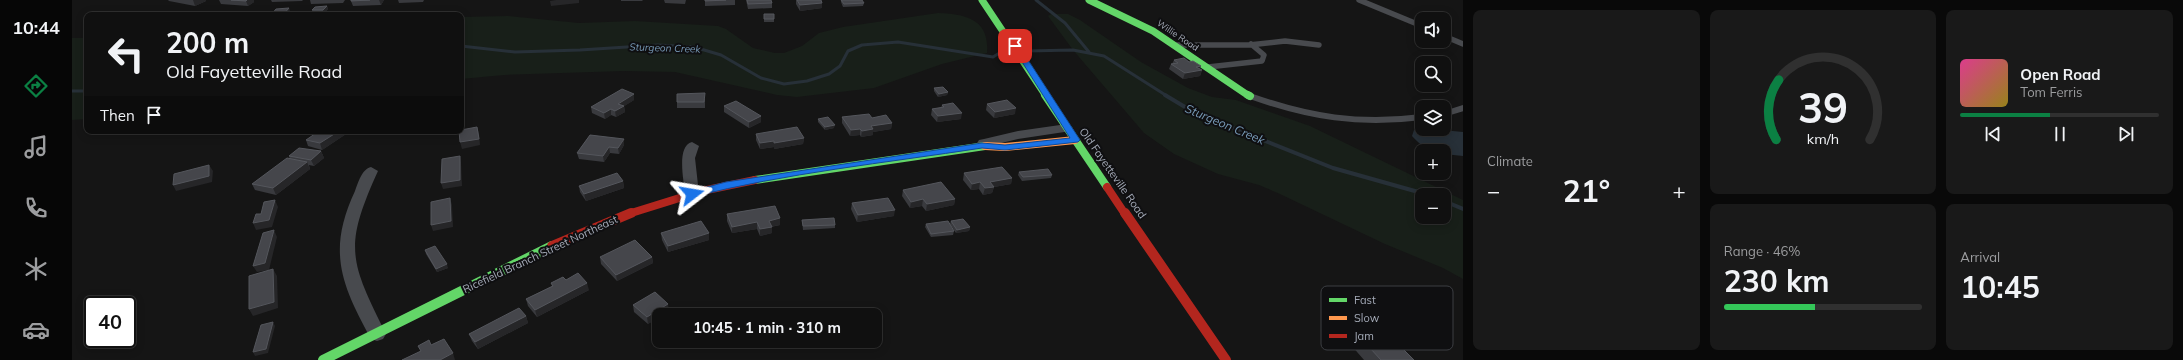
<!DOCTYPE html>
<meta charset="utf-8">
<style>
:root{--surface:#101010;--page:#191919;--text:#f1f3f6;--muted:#9c9d9f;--line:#303030;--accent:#0b8043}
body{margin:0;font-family:Mulish,sans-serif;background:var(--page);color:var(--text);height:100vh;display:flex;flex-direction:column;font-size:15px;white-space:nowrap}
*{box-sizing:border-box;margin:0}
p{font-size:13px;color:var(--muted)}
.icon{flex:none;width:22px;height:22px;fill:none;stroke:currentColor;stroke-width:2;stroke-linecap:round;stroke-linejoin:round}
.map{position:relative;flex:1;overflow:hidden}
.drawer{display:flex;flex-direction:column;gap:10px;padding:10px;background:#090909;width:720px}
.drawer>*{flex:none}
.guide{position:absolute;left:12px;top:12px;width:380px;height:122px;border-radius:8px;box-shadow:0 2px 10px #0003,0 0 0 1px var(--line);background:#101010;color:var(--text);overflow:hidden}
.tools{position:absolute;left:1343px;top:12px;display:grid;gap:8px}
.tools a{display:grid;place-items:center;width:36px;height:36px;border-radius:8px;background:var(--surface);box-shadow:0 2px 10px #0003,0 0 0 1px var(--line);font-size:20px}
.speed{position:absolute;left:12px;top:296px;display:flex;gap:8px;font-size:20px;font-weight:700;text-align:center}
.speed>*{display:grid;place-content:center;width:52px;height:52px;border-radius:50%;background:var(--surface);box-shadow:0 2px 10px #0003,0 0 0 1px var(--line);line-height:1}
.speed .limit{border:2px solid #111;border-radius:6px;background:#fff;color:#111}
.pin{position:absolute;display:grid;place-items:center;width:34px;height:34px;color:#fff;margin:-17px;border-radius:8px;box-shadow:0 2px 6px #0006}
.me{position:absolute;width:44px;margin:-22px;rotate:76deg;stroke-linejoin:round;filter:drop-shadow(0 0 3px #0008)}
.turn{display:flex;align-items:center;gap:14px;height:84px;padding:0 16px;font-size:18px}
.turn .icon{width:52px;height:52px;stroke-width:2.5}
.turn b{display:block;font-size:28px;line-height:34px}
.then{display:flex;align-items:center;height:38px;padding:0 16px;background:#0003;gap:8px;font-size:15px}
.big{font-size:30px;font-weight:700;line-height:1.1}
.drawer .card{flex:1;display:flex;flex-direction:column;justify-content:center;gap:6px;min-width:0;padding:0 14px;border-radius:8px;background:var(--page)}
.drawer .dial{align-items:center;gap:0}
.dial svg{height:104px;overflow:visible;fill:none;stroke:var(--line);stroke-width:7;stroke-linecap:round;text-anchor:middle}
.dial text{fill:var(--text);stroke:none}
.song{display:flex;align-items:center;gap:12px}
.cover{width:48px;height:48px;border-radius:6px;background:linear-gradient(135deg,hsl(330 70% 55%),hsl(50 70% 35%))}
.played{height:4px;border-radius:2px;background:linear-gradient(90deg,var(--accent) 45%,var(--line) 45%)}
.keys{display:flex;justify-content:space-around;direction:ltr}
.heat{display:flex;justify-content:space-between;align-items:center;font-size:22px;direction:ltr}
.charge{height:6px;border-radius:3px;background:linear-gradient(90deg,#34c759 46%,var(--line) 0)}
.drawer .tiles{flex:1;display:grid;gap:10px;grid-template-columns:repeat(3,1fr)}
.card:first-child{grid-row:span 2}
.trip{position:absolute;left:580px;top:308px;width:230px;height:40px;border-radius:8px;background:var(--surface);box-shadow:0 2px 10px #0003,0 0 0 1px var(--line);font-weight:700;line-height:40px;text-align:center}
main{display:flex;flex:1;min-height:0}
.dock{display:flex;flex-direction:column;width:72px;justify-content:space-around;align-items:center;background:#060606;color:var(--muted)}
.dock .icon{width:28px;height:28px}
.dock .active{color:var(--accent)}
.dock b{font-size:18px;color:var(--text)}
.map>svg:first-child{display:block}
.green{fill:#181f19;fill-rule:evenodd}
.water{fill:#273038}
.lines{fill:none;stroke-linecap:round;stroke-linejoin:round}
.stream-far1{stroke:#273038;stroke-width:3}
.stream{stroke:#273038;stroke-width:4}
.lane-far1{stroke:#484a4e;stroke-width:5.5}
.lane{stroke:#484a4e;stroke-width:6}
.street{fill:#484a4e;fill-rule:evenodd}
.fast-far2{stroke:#63d668;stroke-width:7}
.fast-far1{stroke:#63d668;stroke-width:8}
.fast{stroke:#63d668;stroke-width:10}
.slow{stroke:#ff974d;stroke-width:8}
.jam-far1{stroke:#b3261e;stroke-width:8}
.jam{stroke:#b3261e;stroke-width:10}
.wall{fill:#393a3e}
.shaded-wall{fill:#262628}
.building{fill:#45464b;stroke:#54565c}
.route{fill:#1a73e8;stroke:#114b97}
.labels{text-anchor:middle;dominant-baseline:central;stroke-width:4;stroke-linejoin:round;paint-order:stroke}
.far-street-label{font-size:9px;fill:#a4aab7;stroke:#0f0f11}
.far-water-label{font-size:10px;font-style:italic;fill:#7799b6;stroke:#0f0f11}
.street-label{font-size:11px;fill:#a4aab7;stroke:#0f0f11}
.water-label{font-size:12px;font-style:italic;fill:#7799b6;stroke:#0f0f11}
.key{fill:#0f0f11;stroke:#3c3e43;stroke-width:1}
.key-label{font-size:11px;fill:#a4aab7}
</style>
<main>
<nav class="dock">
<b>10:44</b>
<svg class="icon active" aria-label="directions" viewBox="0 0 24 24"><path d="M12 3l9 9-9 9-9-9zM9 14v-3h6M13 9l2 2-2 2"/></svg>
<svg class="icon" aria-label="music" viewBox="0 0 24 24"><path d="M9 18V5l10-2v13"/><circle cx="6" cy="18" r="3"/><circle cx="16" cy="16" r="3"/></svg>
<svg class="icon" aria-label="phone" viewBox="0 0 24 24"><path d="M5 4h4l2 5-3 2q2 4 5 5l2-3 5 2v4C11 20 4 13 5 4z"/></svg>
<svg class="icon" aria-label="climate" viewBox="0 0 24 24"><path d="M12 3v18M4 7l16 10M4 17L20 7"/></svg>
<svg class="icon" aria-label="car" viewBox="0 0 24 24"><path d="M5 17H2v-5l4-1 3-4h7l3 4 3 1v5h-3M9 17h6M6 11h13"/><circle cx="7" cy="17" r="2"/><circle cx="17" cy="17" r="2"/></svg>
</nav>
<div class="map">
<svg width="1391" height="360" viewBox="0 0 1391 360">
<rect width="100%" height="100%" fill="#151515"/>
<path class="green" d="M866 13C893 14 918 19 915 53L870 64 802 88 725 97 705 95 603 72 552 71 432 75 389 79V17L436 16 507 23 563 21 646 26 654 29 681 48 703 53H712L730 46 747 33 771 27Z
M979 14H996L1008 20 1069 62 1116 88 1140 97 1164 100 1238 126 1391 200V279L1371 268 1313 244 1208 194 1187 185 1146 174 1102 154 1072 133 1001 50 976 16ZM1350 195H1372V217H1350Z
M0 38H15V119L0 120Z"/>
<path class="water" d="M1350 128 1391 132V156L1372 154V151C1357 151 1350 147 1340 136L1342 130Z"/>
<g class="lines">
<path class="stream-far1" d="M964 0 993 23 1017 52
M389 46 443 52 508 50 586 45 622 47 649 55 689 78 712 84 735 81 757 74 768 66 776 51 790 45 826 42 921 57 929 52 939 51
M955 51 1001 50 1032 56 1095 96
M0 91H15"/>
<path class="stream" d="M1093 95 1113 107 1156 126 1261 168 1357 195
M1372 201 1391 209"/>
<path class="lane-far1" d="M1287 0 1350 26
M1372 36 1391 44
M1105 45H1177L1213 41 1247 45
M1136 67 1190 61 1192 55 1179 44"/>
<path class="lane" d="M1178 96C1237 117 1287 125 1350 117
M1372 114 1391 108"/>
<path class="street" d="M995 124 1001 128 999 131 946 139 917 146 910 150 903 146 907 140 912 139 946 131Z
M620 142 627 146 623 158 627 194 625 197H615L613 194C612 181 604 146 620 142Z
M299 167 306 171C271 248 278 261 314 334L311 339 305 341 299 339C269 284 255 251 283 191 286 183 290 169 299 167Z"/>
<path class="fast-far2" d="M910 0 974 96
M1017 0 1081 31 1177 96"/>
<path class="fast-far1" d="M973 95 1035 187
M1176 95 1178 96
M683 180 913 146"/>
<path class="fast" d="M251 360 480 246"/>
<path class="slow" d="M913 146 933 147 1003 140"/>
<path class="jam-far1" d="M1035 187 1053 214
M556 214 630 191 683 180"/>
<path class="jam" d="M1053 213 1154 360
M480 246 559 213"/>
</g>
<path class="wall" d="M96 0H133L134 1 123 6 97 1Z
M147 0H182V2L176 6 149 4Z
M199 0H231L230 1 200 2Z
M238 0H273L271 3 239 4Z
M279 0H312L309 5 281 6 279 1Z
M326 0H352L351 2 327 3Z
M549 0H571L570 1H549Z
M592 0H614L613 4 593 3Z
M633 0H663V5L633 6Z
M674 0H699L700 3V8L676 9Z
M724 0H749L750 8 728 11 724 4Z
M769 0 792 3 791 6 771 7 769 2Z
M255 6 256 9 252 13H241L240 10Z
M692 14H702V22H692Z
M1102 60 1128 69 1130 70 1128 76 1111 79 1097 69 1099 64H1100Z
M862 88 876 92 875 95 866 97 862 91Z
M633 99V108H605V102Z
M562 100 552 106 553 112 544 117 539 115 533 119 520 113 519 107Z
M915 104 943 114 922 118 914 110Z
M870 105 889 119 865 122 859 115 860 109 869 108Z
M652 106 689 116V122L677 128 652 112Z
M770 117 800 118 820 123 819 129 801 132V135L789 137 788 135 778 136 770 123Z
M746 119 762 128 753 130 746 122Z
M247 131H272L274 134 250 150 236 146 234 140Z
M684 134 732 138 731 144 702 149V147L688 149 684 140Z
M518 135 552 145 547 154 538 153 532 162 507 159 505 153Z
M249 151 252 158 242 166 237 165 238 169 204 195 183 190 180 184 218 159 217 156Z
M947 172 980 175 979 178 950 181 946 175Z
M892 173 940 178 939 184 922 187 920 193 911 195 907 189 899 190 891 180Z
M551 181 552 188 514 201 508 192 507 186Z
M831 190 883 199 882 205 854 211 850 206 838 208 830 196Z
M780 203 822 216 785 222 779 209Z
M655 214 708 218V225L699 227 700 233 688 236 685 229 660 233 655 221Z
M730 220 763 225V228L731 230Z
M879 221 898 227 897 231 884 233 878 224Z
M854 224 882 231 881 235 859 237 853 227Z
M589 233 637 240 596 252 590 240Z
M353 250 376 268 365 272 354 254Z
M528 257H580L581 263 545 281 529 264Z
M479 283 517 290 465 317 456 306 454 299 480 286Z
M561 305 597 310 587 315V317L576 324 562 312Z
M454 316 456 323 406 349 400 341 397 334Z
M1257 323 1342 360H1292L1279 345 1263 346 1250 333Z"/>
<path class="shaded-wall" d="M121 0H133L134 1 123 6Z
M175 0H182V2L176 6 174 1Z
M307 0H312L309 5Z
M484 0H507V3L479 6 478 1Z
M750 3V8L728 11V5Z
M255 6 256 9 252 13 251 10Z
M217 8 218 11 214 15H211Z
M1129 66 1127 71 1130 70 1128 76 1111 79 1113 73 1124 67Z
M876 92 875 95 866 97 867 94Z
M562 94V100L548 109 552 106 553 112 544 117 543 111 546 104Z
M944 108 943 114 922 118 923 112Z
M539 109V115L533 119 532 113Z
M890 113 889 119 865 122 866 116Z
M689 116V122L677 128V122Z
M820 123 819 129 801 132V135L789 137 790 131 799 126Z
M763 125 762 128 753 130V127Z
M405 127 407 133 408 145 390 149 388 142Z
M788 129V135L778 136 779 130Z
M267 131H272L274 134 250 150 248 143Z
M732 138 731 144 702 149V143Z
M552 139V145L547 154 546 148Z
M702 141V147L688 149V143Z
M537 147 538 153 532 162 531 156Z
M249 151 252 158 242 166 239 160Z
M388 156 389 162 390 186 371 189 369 183Z
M235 162 238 169 204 195 201 188Z
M137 165 141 171 140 182 104 191 101 185Z
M940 178 939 184 922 187 920 193 911 195 913 188 918 182Z
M551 181 552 188 514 201 512 194Z
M908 182 907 189 899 190 900 184Z
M378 198 380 205 381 227 361 231 359 225Z
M851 199 850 206 838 208 839 202Z
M883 199 882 205 854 211 855 204Z
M203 200 206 207 200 227 184 230 181 223Z
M823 210 822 216 785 222 786 215Z
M708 218V225L697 227V221Z
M685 222V229L660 233V227Z
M700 227V233L688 236V229Z
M898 227 897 231 884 233 885 230Z
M202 230 205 237 197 270 185 272 181 266Z
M637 233V240L596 252V246Z
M580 257 581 263 545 281 544 275Z
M375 264 376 268 365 272 364 269Z
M201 269 205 276 206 308 181 316 177 309Z
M515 283 517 290 465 317 463 310Z
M596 304 597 310 590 315H587V317L576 324 575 317Z
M454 316 456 323 406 349 403 342Z
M201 322 203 326 196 353 183 356 181 352Z
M381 353 383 360H368Z"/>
<path class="building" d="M159 0H175L174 1Z
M279 0H298L279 1Z
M633 0H654L633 1Z
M675 0H699L700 3 676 4Z
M725 0H749L750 3 728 5Z
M769 0H790L792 3 772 4Z
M255 6 251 10H240L243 7Z
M217 8 211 15H199L204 9Z
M692 14H702V19H692Z
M1112 58 1117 62 1121 61 1129 66 1124 67 1130 70 1113 73 1099 64 1106 63 1102 60Z
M871 87 876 92 867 94 862 88Z
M550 89 562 94 546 104 552 106 543 111 539 109 532 113 519 107Z
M633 93 632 102H605V94Z
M935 100 944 108 923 112 915 104Z
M664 101 689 116 677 122 652 106Z
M881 103 890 113 866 116 860 109 872 107 870 105Z
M797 114 800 118 814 115 820 123 799 126 801 129 790 131 788 129 779 130 770 117Z
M756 117 763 125 753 127 746 119Z
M405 127 407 139 388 142 387 131H389V130Z
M725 127 732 138 702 143V141L688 143 684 134Z
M247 131H267L248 143 234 140Z
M518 135 552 139 546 148 537 147 531 156 505 153Z
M227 148 249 151 239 160 217 156Z
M388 156V180L369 183 370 159Z
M215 158 235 162 201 188 180 184Z
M137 165V176L101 185 102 174Z
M930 167 940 178 918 182 922 187 913 188 908 182 900 184 892 173Z
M976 169 980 175 951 177 947 172Z
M545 173 551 181 512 194 507 186Z
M869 182 883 199 855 204 851 199 839 202 831 190Z
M378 198 379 221 359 225V202Z
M816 198 823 210 786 215 780 203Z
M203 200 197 220 181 223 184 214H189L192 202Z
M703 206 708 218 697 221 700 227 688 229 685 222 660 227 655 214Z
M762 218 763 225 731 226 730 220Z
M891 219 898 227 885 230 879 221Z
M629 221 637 233 596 246 589 233Z
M876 221 882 231 859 234 854 224Z
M202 230 193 263 181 266 191 233Z
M563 240 580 257 544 275 528 257Z
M363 246 375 264 364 269 353 250Z
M201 269 202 302 177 309V276Z
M506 273 515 283 463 310 454 299 481 286 479 283 491 277 494 280Z
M583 292 596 304 575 317 561 305Z
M447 308 454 316 403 342 397 334Z
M1302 320 1342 360H1309L1286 335 1269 337 1257 323Z
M201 322 194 349 181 352 189 325Z
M372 339 381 353 368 360H330L349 351 346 346 357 340 359 345Z"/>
<path class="route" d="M941 45 947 46 1008 140 1006 142 933 150 910 148C813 163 714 173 620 197L615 194 616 192 654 182 910 143 933 145 998 138 940 46Z"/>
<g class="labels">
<g class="far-street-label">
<text transform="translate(1106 35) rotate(34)">Willie Road</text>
</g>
<g class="far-water-label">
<text transform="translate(593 48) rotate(2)">Sturgeon Creek</text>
</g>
<g class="street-label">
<text transform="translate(1041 173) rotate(55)">Old Fayetteville Road</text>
<text transform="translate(468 254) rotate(-25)">Ricefield Branch Street Northeast</text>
</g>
<g class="water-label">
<text transform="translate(1153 124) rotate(23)">Sturgeon Creek</text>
</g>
</g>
<rect x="1249" y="286" width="132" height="64" rx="6" class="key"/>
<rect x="1257" y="298" width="18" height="4" fill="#63d668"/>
<rect x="1257" y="316" width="18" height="4" fill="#ff974d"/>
<rect x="1257" y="334" width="18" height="4" fill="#b3261e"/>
<g class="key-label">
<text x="1282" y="304">Fast</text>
<text x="1282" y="322">Slow</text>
<text x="1282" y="340">Jam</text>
</g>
</svg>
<div class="tools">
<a><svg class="icon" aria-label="sound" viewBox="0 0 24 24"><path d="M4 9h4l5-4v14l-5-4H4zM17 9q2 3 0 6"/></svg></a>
<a><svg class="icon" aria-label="search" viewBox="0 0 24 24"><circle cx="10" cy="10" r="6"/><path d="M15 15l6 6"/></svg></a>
<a><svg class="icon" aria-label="layers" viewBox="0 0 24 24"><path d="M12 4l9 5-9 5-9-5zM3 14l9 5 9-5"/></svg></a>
<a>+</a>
<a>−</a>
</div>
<div class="speed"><div class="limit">40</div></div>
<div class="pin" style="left:943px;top:46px;background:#d93025"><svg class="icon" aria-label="arrive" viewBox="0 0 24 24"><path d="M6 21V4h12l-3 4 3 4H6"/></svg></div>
<svg class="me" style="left:620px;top:194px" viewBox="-20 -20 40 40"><path d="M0-17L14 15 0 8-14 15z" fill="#1a73e8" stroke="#fff" stroke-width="4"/></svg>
<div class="trip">10:45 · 1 min · 310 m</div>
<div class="guide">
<div class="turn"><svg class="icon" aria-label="left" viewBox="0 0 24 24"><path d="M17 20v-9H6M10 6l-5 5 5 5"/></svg><div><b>200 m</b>Old Fayetteville Road</div></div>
<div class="then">Then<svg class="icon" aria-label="arrive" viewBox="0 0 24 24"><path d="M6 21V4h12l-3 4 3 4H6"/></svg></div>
</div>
</div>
<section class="drawer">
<div class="tiles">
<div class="card"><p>Climate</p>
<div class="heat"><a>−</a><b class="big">21°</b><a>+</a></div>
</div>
<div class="card dial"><svg viewBox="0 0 100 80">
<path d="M14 69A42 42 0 1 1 86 69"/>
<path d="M14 69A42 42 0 0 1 16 23" stroke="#0b8043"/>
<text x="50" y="56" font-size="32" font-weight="700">39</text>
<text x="50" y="72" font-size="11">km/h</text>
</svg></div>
<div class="card">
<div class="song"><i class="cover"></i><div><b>Open Road</b><p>Tom Ferris</p></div></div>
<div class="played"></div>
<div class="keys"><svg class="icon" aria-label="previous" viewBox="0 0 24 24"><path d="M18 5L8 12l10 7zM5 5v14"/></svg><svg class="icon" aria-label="pause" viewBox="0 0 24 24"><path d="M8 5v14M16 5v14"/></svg><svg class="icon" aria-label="next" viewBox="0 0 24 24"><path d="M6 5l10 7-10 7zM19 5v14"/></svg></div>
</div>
<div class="card"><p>Range · 46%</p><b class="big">230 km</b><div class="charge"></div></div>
<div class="card"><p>Arrival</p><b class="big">10:45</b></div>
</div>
</section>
</main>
